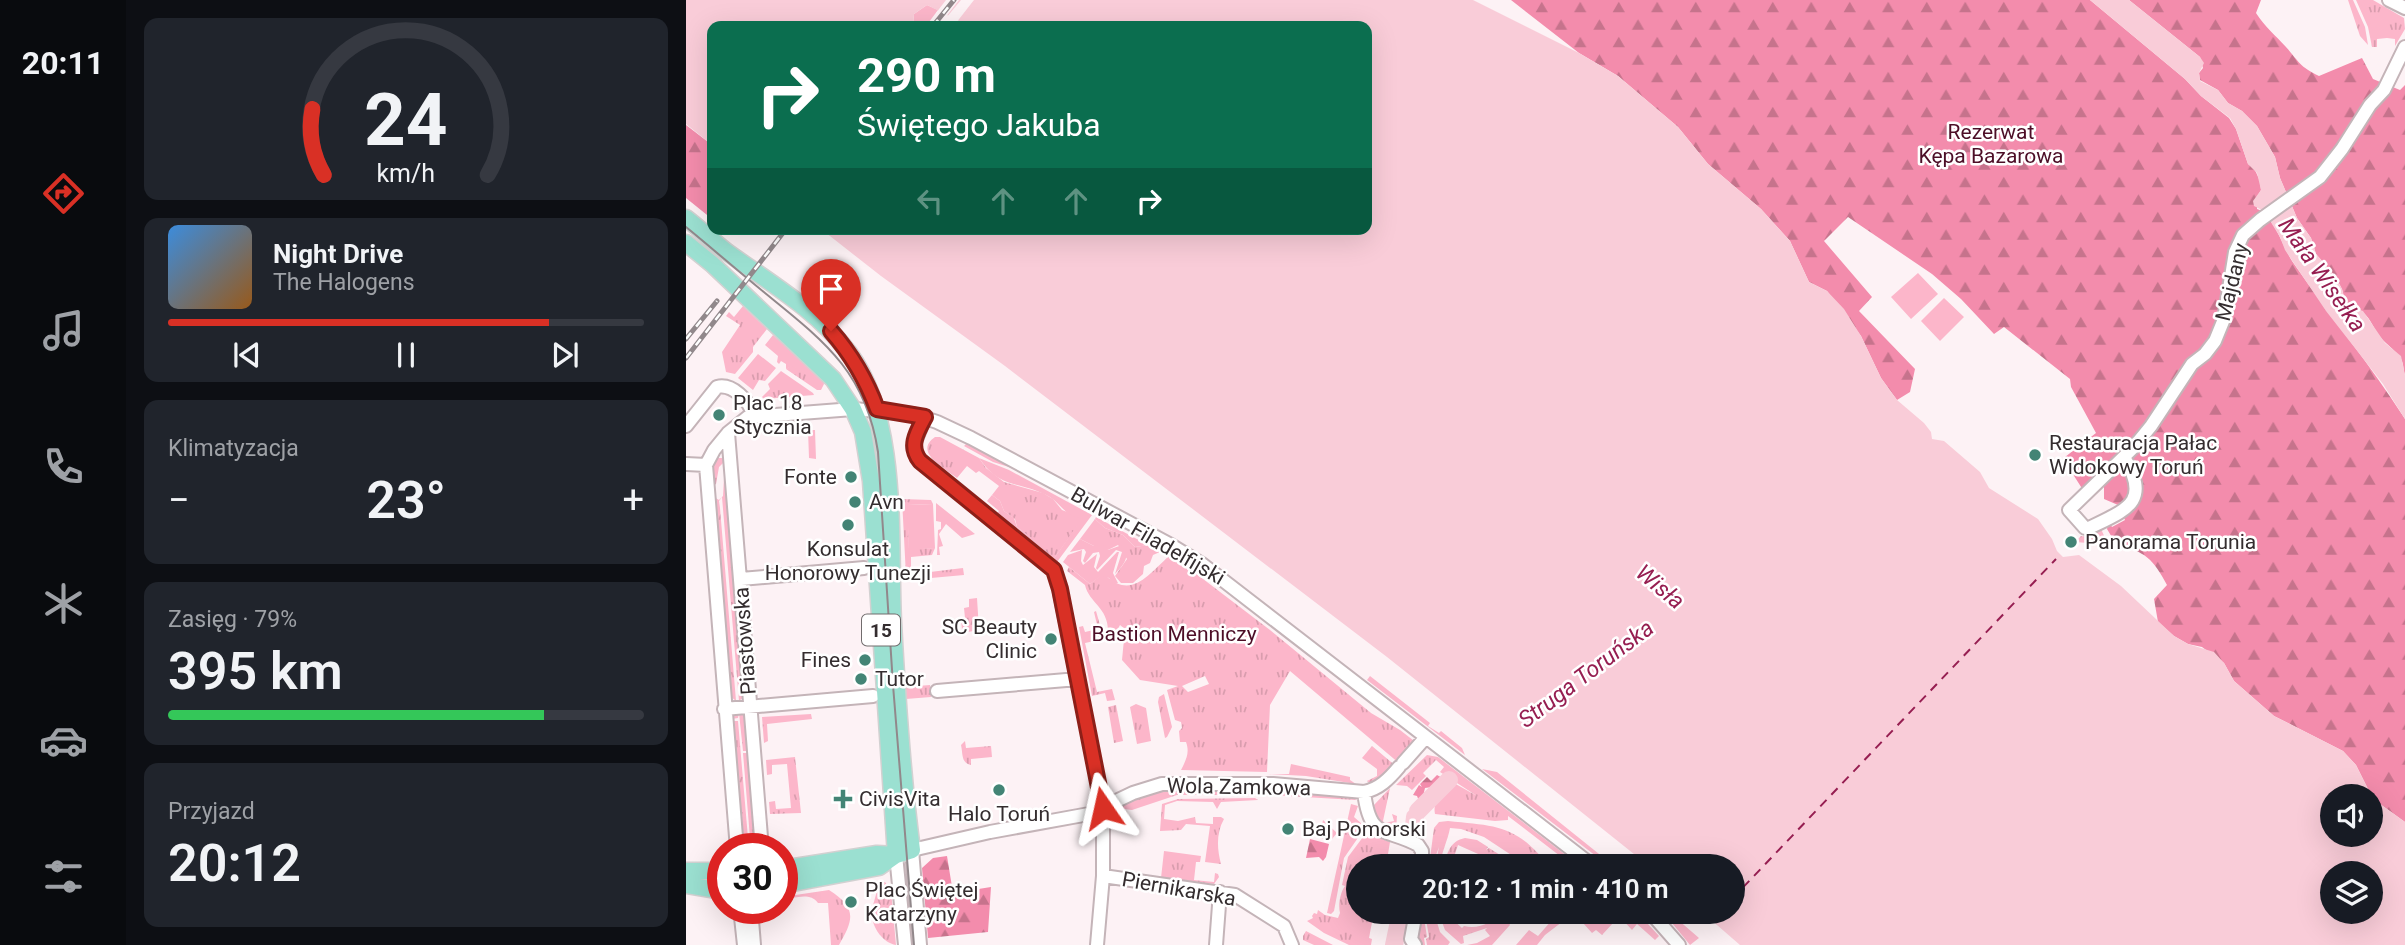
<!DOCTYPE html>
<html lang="pl">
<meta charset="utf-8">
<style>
:root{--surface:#171b24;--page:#20242c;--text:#f1f3f6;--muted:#9ea1a6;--line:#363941;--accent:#d93025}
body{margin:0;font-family:Roboto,sans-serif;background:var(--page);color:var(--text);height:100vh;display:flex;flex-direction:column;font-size:26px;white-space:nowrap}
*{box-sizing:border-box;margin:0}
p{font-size:23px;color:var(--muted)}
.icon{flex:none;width:38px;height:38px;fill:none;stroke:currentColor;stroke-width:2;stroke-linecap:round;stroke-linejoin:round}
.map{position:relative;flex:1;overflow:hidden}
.sheet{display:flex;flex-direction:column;gap:18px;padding:18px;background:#0d0f14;width:560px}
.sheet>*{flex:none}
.hud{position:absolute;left:21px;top:21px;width:665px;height:214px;border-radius:14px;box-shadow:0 7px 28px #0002;background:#0b6e4f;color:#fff;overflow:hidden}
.controls{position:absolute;left:1634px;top:784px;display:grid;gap:14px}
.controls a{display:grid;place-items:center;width:63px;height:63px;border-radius:50%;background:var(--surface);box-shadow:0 7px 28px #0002;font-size:35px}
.speed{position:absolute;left:21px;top:833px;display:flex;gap:14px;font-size:35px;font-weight:700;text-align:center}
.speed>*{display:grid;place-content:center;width:91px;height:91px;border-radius:50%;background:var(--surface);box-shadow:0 7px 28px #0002;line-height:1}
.speed .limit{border:10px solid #d22;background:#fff;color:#111}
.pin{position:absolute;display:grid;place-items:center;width:60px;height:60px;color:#fff;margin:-72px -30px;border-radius:50% 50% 50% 0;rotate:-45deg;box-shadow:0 0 7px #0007}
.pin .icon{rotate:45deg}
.me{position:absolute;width:77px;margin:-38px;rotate:349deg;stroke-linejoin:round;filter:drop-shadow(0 0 5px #0008)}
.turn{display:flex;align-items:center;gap:24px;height:147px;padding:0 35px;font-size:32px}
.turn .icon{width:91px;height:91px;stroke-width:2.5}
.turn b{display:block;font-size:49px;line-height:60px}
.lanes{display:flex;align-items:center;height:66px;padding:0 35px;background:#0003;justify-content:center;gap:35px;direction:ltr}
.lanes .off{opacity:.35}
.big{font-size:52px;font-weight:600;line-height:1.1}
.sheet .card{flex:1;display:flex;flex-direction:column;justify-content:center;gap:10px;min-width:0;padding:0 24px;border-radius:14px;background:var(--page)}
.sheet .dial{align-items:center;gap:0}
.dial svg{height:182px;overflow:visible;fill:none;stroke:var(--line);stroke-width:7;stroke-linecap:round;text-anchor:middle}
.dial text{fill:var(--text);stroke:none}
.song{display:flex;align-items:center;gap:21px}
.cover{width:84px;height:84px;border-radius:10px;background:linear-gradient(135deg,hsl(210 70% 55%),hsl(30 70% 35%))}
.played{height:7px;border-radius:4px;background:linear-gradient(90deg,var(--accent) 80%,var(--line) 80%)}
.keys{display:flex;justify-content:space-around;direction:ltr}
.heat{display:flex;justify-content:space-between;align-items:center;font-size:38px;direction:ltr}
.charge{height:10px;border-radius:5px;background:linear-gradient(90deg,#34c759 79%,var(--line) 0)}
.trip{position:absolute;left:660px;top:854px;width:399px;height:70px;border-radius:35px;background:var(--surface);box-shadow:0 7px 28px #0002;font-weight:600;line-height:70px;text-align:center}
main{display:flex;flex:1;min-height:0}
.menu{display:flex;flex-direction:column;width:126px;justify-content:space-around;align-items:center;background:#090b0e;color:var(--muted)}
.menu .icon{width:49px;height:49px}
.menu .on{color:var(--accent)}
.menu b{font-size:32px;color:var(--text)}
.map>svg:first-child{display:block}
.grass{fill:url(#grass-tufts);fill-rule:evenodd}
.forest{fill:url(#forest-firs)}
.garden{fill:#fcb6ca}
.water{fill:#f9ccd8;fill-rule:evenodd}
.pier{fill:#fdf2f5}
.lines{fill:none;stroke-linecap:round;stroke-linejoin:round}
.river{stroke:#f9ccd8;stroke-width:18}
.ferry{stroke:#961e51;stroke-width:2;stroke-dasharray:9 7;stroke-linecap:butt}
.minor-casing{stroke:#c4b4b8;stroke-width:16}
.major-casing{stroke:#d2d1d1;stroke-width:19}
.minor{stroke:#fff;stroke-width:12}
.major{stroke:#9be0d1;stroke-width:16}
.tram{stroke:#91888b;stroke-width:2}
.rail-casing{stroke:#91888b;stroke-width:5}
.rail{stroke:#fff;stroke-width:2.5;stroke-dasharray:8;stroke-linecap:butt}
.route-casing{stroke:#8d1f18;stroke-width:18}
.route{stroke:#d93025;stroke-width:12}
.poi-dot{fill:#438475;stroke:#fff;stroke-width:2.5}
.labels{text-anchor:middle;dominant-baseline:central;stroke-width:5;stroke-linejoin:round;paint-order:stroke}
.shield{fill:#fff;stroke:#716c6d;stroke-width:2}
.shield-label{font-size:19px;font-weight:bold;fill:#342d2f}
.park-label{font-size:21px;fill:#4d0e27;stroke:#fff}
.street-label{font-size:21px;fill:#342d2f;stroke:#fff}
.poi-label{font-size:21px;fill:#342d2f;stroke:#fff;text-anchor:start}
.water-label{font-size:23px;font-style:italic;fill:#961e51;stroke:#fff}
</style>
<main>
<nav class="menu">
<b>20:11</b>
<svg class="icon on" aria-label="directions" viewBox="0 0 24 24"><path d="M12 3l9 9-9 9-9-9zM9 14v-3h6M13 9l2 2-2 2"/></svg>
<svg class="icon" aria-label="music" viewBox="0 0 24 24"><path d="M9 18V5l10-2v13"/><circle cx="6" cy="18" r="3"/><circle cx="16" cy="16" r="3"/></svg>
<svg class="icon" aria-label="phone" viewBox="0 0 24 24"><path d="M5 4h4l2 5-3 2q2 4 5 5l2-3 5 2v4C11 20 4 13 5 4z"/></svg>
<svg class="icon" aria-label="climate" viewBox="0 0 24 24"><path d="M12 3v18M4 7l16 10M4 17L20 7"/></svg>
<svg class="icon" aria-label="car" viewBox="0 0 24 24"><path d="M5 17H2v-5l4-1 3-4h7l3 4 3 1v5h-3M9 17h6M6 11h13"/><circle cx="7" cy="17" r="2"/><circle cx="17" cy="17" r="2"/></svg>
<svg class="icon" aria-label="filters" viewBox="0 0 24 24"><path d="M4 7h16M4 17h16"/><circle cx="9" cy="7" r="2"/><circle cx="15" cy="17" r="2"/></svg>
</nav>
<section class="sheet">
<div class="card dial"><svg viewBox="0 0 100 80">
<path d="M14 69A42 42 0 1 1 86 69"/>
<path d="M14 69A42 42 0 0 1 9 40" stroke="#d93025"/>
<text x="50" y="56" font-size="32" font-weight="700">24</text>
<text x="50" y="72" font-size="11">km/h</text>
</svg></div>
<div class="card">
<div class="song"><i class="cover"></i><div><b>Night Drive</b><p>The Halogens</p></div></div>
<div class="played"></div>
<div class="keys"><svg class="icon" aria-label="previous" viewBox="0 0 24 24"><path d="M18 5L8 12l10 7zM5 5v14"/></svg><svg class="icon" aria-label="pause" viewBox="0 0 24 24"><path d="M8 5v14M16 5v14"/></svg><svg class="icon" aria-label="next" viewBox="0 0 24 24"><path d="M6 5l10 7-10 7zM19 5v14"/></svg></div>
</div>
<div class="card"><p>Klimatyzacja</p>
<div class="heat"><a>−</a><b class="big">23°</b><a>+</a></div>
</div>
<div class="card"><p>Zasięg · 79%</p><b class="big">395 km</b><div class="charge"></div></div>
<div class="card"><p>Przyjazd</p><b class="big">20:12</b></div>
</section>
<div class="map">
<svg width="1719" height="945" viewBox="0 0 1719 945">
<defs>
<pattern id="grass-tufts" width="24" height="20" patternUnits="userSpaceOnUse" patternTransform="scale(1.75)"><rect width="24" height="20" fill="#fcb6ca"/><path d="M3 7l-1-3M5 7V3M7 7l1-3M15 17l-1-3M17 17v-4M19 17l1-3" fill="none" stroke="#d99dae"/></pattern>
<pattern id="forest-firs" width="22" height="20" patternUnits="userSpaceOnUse" patternTransform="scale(1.75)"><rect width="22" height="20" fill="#f38cac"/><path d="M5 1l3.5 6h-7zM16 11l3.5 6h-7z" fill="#c6738c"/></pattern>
</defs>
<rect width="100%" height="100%" fill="#fdf2f5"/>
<path class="grass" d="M1662 0H1667L1679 27 1682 45 1674 36Z
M1670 0H1687L1718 18 1719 29 1709 46V39L1701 38 1691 39V47H1686L1682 27Z
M241 5 252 10 240 26H227L228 14Z
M57 306 81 329 67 347V352L49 374 40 372 36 352 54 325 40 316 43 312 48 317Z
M72 354 90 368 79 381 73 380 67 390 52 378Z
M106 365 128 378 137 379 138 384 135 390H131L100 369Z
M95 371 127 393 128 395 78 399 76 397 84 389 82 384Z
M122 430H129L130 459 123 458Z
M249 437H254L293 458 300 468 318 482 357 493 367 499 376 510 397 518 367 560 354 549 355 546 331 527 329 519 318 511 314 501 306 495 313 486 293 471 290 473 281 466 271 478C258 468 227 452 249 437Z
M29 458H37L39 461 33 467 30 484 27 486 28 489H30L28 497 33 500 37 496 38 478 41 475 58 697 53 701 36 497 33 501 34 508 50 701 44 696 25 467Z
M216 499 245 500 247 504 222 505 223 549 249 548 246 555 225 557V576H220Z
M250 503 289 534 276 538 260 524 253 534 257 546 253 547 254 555H251L252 530 255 529V522L250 521Z
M409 519 419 528 437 535 449 547 462 545 474 552 467 555 464 563 458 566 457 574 447 583H435L429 576 441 559 432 545 422 550 408 546 394 539Z
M1415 529 1420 540 1415 544 1389 542 1395 536 1402 537Z
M483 556 500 566 584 630 685 713 714 730 732 744 714 764 604 671 584 705 581 772 495 770C500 760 504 753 500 742H494L493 731 496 728 495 722 489 720 481 690 492 686 454 680 436 660 439 629 434 625 428 636H425V633L422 631C422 607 403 603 399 585L381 571 383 567 404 584 414 576H420C446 599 462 575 483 556ZM519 676 523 684 502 692 496 686Z
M277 568 278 575 245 578 244 572Z
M291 598 293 630 282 632V628L276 630 275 619 279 618 278 608 283 607V599Z
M410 611 418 639 399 643 411 692 426 689 429 700 421 701 419 693 406 696 393 627 397 626 399 632 412 629 408 612Z
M244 685 245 697 220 699 219 687Z
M478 694 486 727 481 737 479 738 472 702 473 697Z
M450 704 460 708 465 741 451 744 444 707Z
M430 705 437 741 428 743 422 707Z
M54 712 61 719 71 845H67V838H64L57 753H63V751H57L53 713 52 718 46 719 47 721H52L62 838 59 839V846H56L46 720C46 715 49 713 54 712Z
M125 714 126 719 81 724 82 741 78 743 76 717Z
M279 741 280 748 305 746 306 757 285 759V765C275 763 277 754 275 745Z
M686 746 711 767 685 784 681 781 691 776V769L676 758Z
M741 755 752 757 894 866H887L822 816V820L809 821 749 814C746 799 757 793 768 783L791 796 754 772 758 767 750 760 737 773 740 776 726 790 721 786 710 785Z
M109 757 115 813 84 814 83 802 89 801 90 809 105 808 101 764 86 765V774L81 775 80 760Z
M605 764 664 777V780L670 784 620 776 582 774H603Z
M566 787 571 795H491L446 810 438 809 435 804 470 789Z
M704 788 697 821 698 823 708 821 706 814 711 816 710 830 720 833 724 815 728 811 734 830 732 836 728 837C705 833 691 831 688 805Z
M587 790 664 795 672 798 669 800 583 795Z
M569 798 572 800 535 802 531 809 527 802 491 801 479 805 478 819 492 821 509 817 510 823 527 824V817H535L538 819C530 833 531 849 535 864L519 862 524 826 500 824 495 830 474 831 476 804 492 799Z
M665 804 672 806 668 817 676 824V832L658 858 648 911 645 914 641 913Z
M637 820 651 833 646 839 633 838Z
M762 821C812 826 830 825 863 866H842L798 837 775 829 764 828C762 840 755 853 754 866H749L753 847 746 866H743L748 828 753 822Z
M680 833 704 842 700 866H672V912H688L683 938 686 939 685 945H663L638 933 621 921 627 918 626 916 628 913 631 914 632 910 639 915 652 918 654 913C652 905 654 893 659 886L656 885 662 857Z
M779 838 791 840 802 847 800 850 803 848 822 860 819 866 772 845 765 866H758C761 853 764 841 779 838Z
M478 851 515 856 514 862H510L508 880 528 882 529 873 532 874 533 877 528 884 475 878Z
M192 881 199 882 205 890 210 945C196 943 184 925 186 910 188 899 192 892 192 881Z
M143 890C171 908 168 919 153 945H145L142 903H132C124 892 109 898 96 900V897Z
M736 912H748L749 914 738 918 741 937 738 938 739 945H736L732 939Z
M759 912H767L768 916 766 919 776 928 778 926C793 930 806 922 817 912L824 925 806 945H781L791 943 804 936 799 930 801 928 777 936 778 943 775 944 759 930 756 922Z
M873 912H889L859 935 851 945H830L843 930 852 936Z
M938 912H951L973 936 969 940 951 924 946 930 935 918Z
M894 914 928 922 916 935 910 930 906 933 897 923 898 921Z
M749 916 754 932 764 942 762 945H741L740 939 743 937 740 919Z
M620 931 647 945H628L617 940V936Z"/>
<path class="forest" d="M825 0H1404L1499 79 1515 96 1543 118 1550 129 1562 164 1568 168 1574 181 1575 190 1571 197V209C1587 214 1597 247 1606 261 1643 315 1684 364 1719 419V822L1694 804 1682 789 1670 765 1657 751 1588 716 1548 681 1538 663 1516 647 1502 644 1488 636 1472 622 1468 599 1481 585C1467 559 1460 552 1430 544L1421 529 1423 522 1426 527 1439 520 1432 505 1418 499V482L1397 490 1383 468 1379 457 1410 433 1385 387 1384 379 1318 327 1308 334 1275 299 1246 274 1162 217 1138 241 1186 297 1173 311 1229 369 1224 392 1211 400 1195 378 1175 336 1141 291 1123 282 1104 241 1075 209 1022 164 992 127 932 76 893 53Z
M1443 0H1575L1570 13C1579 27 1589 35 1600 47 1614 63 1613 66 1633 76L1676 58 1687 79 1714 90 1719 85V375C1717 370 1718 364 1715 359 1711 352 1706 349 1700 343 1682 327 1689 312 1660 305L1656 289 1649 276 1630 254 1625 238 1611 218 1594 178 1589 157 1571 126 1556 111 1542 103 1532 90 1514 80 1513 73 1517 68 1514 57Z
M0 125 26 145V219L0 198Z
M751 775 760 780 753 786 739 788 736 800 733 801 731 796 727 795 733 785 736 787 734 784 741 777 745 781Z
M624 839 643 844 640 857 637 861 633 857 620 858Z
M261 856 267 893 305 887 302 932 242 938 236 868 247 858Z"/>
<path class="garden" d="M1232 273 1252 294 1225 319 1205 297Z
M1258 298 1278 317 1254 341 1235 321Z
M87 335 137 379 133 383 128 378 123 380 120 374 106 366 100 369V364L95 361 93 364 91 362 92 356 79 345Z
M281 443 326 468 307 462 278 446Z
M293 458 323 470 406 515 371 562 367 560 396 518C378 517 375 502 360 495 331 480 315 490 293 458Z
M306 495 314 501 318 511 328 518 331 527 356 546 354 549 310 515 313 511 301 501Z
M247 504 249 548 223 550 221 505Z
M410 517 462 545 449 547 437 535 419 528 409 519Z
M394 539 408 546 420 545 422 550 436 545C446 556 437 565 429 574L436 552 430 550 411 570 410 568 414 556 413 552 407 553 399 563 397 561 400 552 398 549 384 552Z
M396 550 395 561 397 565 411 554 408 567 412 572 431 552H433L427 573 432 583 427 584 423 578 415 576 404 584 377 562 382 555Z
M684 676 744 723 742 726 753 733 755 731 776 748 779 755 681 680Z
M796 769 811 772 928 866H923Z
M977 912H983L1013 938 1004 945Z"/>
<path class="water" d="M0 0H787L893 53 932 76 992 127 1022 164 1075 209 1104 241 1123 282 1141 291 1158 309 1175 336 1195 378 1211 400 1238 423 1245 432 1246 439 1258 441 1294 472 1303 488 1352 519 1366 539 1371 551 1377 557 1393 555 1435 586 1488 636 1502 644 1528 652 1538 663 1548 681 1588 716 1657 751 1670 765 1682 789 1694 804 1719 822V945H1054L1016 912H1046V866H963L701 657 319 366 195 276 135 229H681V26H283L241 5 228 14 227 26H26V145L0 124ZM1647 796H1685V835H1647ZM1647 873H1685V912H1647Z
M1404 0H1443L1514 57 1518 63 1513 73 1514 81 1532 90 1542 103 1556 111 1571 126 1589 157 1594 178 1611 218 1625 238 1630 254 1649 276 1656 289 1660 305 1677 311 1699 343 1715 356 1719 375V419L1697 384 1640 311 1599 250 1594 237 1578 211 1568 206 1567 201 1575 190 1571 173 1562 164 1550 129 1544 118 1515 96 1499 79Z"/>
<path class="pier" d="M260 0H273L259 18 250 13Z
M275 0H288L270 23 260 18Z"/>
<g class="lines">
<path class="river" d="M732 811 763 780
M727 834 729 817
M708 945 715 912"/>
<path class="ferry" d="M1046 899 1370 559
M1028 918 1034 912"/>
<defs>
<path id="minor" d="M1703 0 1719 8
M239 417 227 447 231 457 366 567 371 578 417 808V876L411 945
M0 426 31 387C46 383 64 401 67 415
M42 433 76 849
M1438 457C1465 502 1442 509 1403 528H1399L1383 510 1447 448 1465 426 1506 364 1519 354 1529 341 1538 319 1549 252 1557 235 1574 220 1634 177 1656 149 1684 105 1698 90 1719 47
M0 464 20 465
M55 579 178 568
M251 691 392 679
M38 709 187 696
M717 763 740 737
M678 792C684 841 699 827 732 845L736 851V866
M51 849 20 465 28 450 42 433 62 417 167 409 227 414 251 422 285 438 485 545 516 564 907 866
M210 855 219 945
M417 876 549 895 598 926 606 945
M54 908 58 945
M65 908 68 945
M964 912 993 945
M234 945 226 850 304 832 403 814 447 793 476 784H587L678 792C693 789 703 779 713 767
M530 945 534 892
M729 945 725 939 730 912"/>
<path id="major" d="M0 218C14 229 27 241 41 252 84 283 131 310 163 353 214 421 203 540 207 622 211 698 216 775 226 850L210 855 193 867 96 885
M0 243 26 264 147 379 167 409 177 432 185 481 210 855
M96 869 191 854 210 855
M0 871H37
M0 885 37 891"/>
</defs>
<use href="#minor" class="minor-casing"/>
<use href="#major" class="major-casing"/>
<use href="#minor" class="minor"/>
<use href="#major" class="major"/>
<path class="tram" d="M0 227C27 249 53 272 79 293 138 341 180 372 192 452L207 685 228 945"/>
<defs>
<path id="rail" d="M247 26 268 0
M0 339 31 301
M0 358 100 229"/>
</defs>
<use href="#rail" class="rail-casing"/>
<use href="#rail" class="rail"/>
</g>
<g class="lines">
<defs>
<path id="route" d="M145 331C166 355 180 379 191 409L239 417C231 432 222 446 234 461L368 570 374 589 417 808"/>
</defs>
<use href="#route" class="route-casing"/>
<use href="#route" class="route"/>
</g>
<g class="poi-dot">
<circle cx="33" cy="415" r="7"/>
<circle cx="1349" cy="455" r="7"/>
<circle cx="165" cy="477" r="7"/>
<circle cx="169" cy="502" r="7"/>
<circle cx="162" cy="525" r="7"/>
<circle cx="1385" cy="542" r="7"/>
<circle cx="365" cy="639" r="7"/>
<circle cx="179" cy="660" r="7"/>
<circle cx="175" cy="679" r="7"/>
<circle cx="313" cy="790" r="7"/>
<path d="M153.5 788.5h7v7h7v7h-7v7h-7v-7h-7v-7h7z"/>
<circle cx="602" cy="829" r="7"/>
<circle cx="165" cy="902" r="7"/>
</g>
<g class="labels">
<rect class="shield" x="176" y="614.5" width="38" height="31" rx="5"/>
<g class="shield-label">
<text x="195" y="630">15</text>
</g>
<g class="park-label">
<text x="1305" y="132">Rezerwat<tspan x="1305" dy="24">Kępa Bazarowa</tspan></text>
<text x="488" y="634">Bastion Menniczy</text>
</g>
<g class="street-label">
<text transform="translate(1546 282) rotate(-76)">Majdany</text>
<text transform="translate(462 536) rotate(30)">Bulwar Filadelfijski</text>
<text transform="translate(59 641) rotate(-94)">Piastowska</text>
<text transform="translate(553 787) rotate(1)">Wola Zamkowa</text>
<text transform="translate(493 889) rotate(10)">Piernikarska</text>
</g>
<g class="poi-label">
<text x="47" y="403">Plac 18<tspan x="47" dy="24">Stycznia</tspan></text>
<text x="1363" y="443">Restauracja Pałac<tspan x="1363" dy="24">Widokowy Toruń</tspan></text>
<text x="151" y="477" text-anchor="end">Fonte</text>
<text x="183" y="502">Avn</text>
<text x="1399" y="542">Panorama Torunia</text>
<text x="162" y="549" text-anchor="middle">Konsulat<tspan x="162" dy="24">Honorowy Tunezji</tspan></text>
<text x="351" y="627" text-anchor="end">SC Beauty<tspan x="351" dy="24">Clinic</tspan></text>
<text x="165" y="660" text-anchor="end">Fines</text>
<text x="189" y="679">Tutor</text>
<text x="173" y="799">CivisVita</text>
<text x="313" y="814" text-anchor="middle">Halo Toruń</text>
<text x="616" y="829">Baj Pomorski</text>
<text x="179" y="890">Plac Świętej<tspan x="179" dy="24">Katarzyny</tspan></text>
</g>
<g class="water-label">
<text transform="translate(1636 275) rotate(55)">Mała Wisełka</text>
<text transform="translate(974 587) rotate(40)">Wisła</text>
<text transform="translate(900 674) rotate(-37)">Struga Toruńska</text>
</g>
</g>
</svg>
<div class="controls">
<a><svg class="icon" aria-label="sound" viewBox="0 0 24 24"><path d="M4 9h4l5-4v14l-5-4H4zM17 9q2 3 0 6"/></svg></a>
<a><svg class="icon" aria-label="layers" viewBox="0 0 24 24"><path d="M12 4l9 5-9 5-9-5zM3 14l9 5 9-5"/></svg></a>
</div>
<div class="speed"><div class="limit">30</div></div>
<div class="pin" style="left:145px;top:331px;background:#d93025"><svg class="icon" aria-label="arrive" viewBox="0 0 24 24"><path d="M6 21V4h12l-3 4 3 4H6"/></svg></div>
<svg class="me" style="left:417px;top:808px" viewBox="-20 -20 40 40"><path d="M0-17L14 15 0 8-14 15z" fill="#d93025" stroke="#fff" stroke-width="4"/></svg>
<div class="trip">20:12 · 1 min · 410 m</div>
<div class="hud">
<div class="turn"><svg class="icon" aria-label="right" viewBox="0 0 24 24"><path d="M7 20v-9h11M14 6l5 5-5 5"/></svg><div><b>290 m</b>Świętego Jakuba</div></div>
<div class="lanes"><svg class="icon off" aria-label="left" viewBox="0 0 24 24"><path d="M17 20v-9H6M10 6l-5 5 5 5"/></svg><svg class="icon off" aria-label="ahead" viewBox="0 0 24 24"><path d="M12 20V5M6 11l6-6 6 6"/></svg><svg class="icon off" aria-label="ahead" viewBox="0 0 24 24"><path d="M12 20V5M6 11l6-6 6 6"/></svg><svg class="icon" aria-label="right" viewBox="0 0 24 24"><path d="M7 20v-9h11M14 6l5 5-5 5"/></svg></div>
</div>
</div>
</main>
